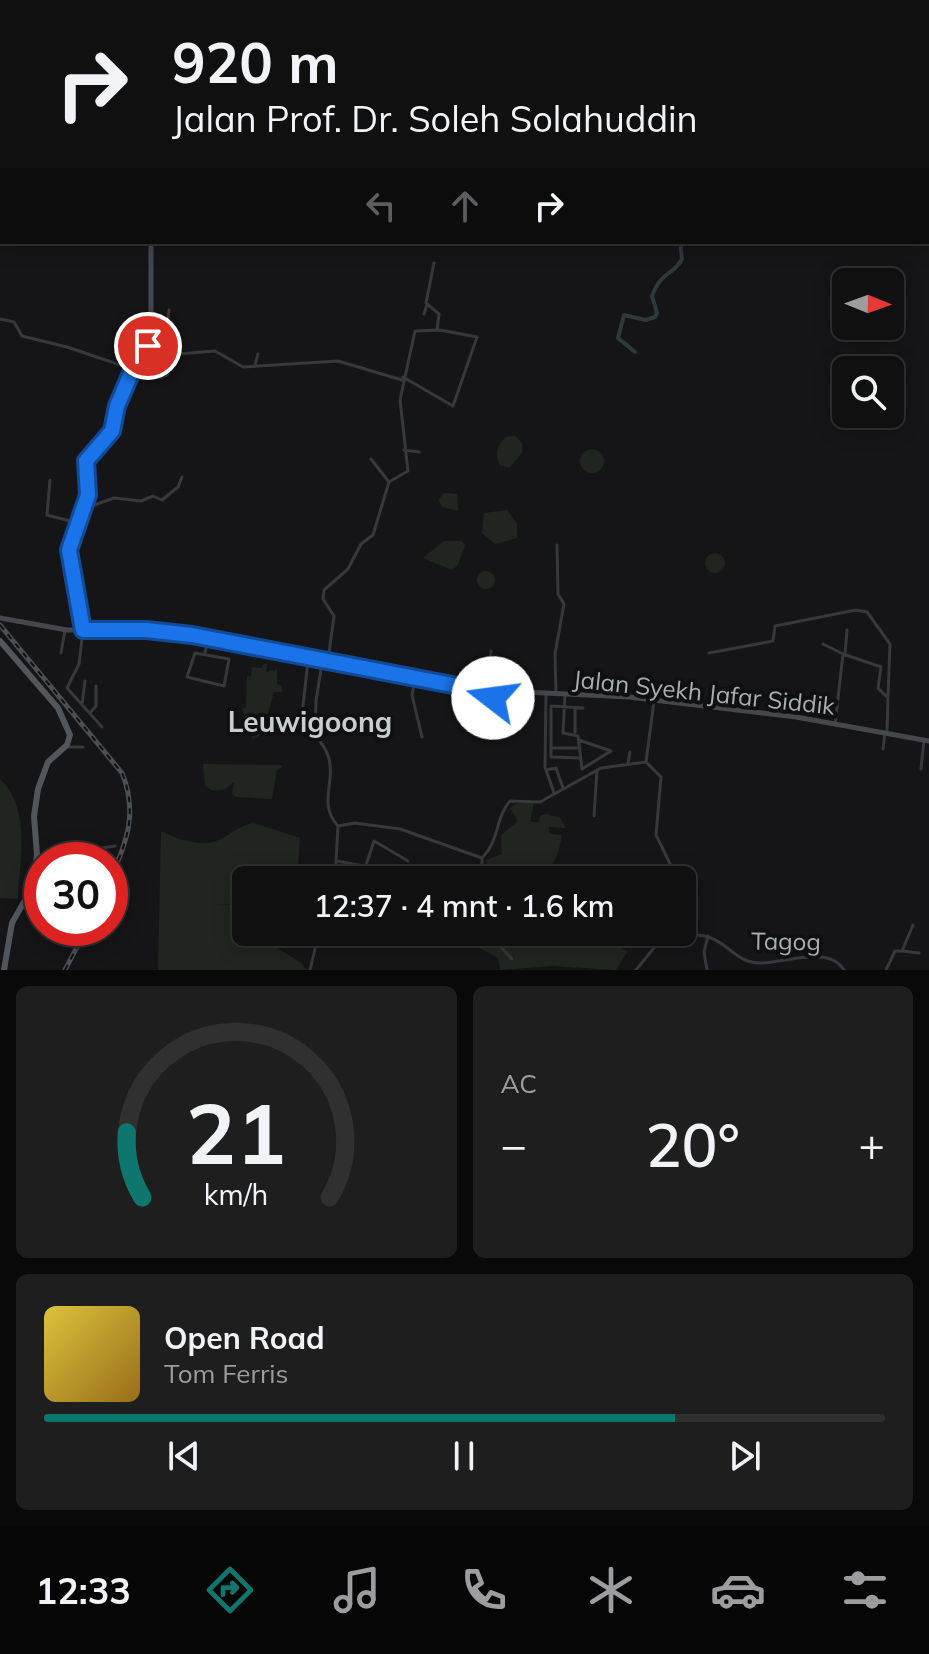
<!DOCTYPE html>
<html lang="id">
<meta charset="utf-8">
<style>
:root{--surface:#101011;--page:#1e1e1f;--text:#f1f3f6;--muted:#9c9d9f;--line:#303031;--accent:#0f766e}
body{margin:0;font-family:Mulish,sans-serif;background:var(--page);color:var(--text);height:100vh;display:flex;flex-direction:column;font-size:30px;white-space:nowrap}
*{box-sizing:border-box;margin:0}
p{font-size:26px;color:var(--muted)}
.icon{flex:none;width:44px;height:44px;fill:none;stroke:currentColor;stroke-width:2;stroke-linecap:round;stroke-linejoin:round}
.map{position:relative;height:970px;overflow:hidden}
.details{display:flex;flex-direction:column;gap:16px;padding:16px;background:#090909;flex:1}
.details>*{flex:none}
.hud{position:absolute;left:0px;top:0px;width:930px;height:244px;box-shadow:0 4px 20px #0003,0 0 0 2px var(--line);background:#101011;color:var(--text);overflow:hidden}
.needle{width:52px;rotate:91deg}
.controls{position:absolute;left:832px;top:268px;display:grid;gap:16px}
.controls a{display:grid;place-items:center;width:72px;height:72px;border-radius:12px;background:var(--surface);box-shadow:0 4px 20px #0003,0 0 0 2px var(--line);font-size:40px}
.speed{position:absolute;left:24px;top:842px;display:flex;gap:16px;font-size:40px;font-weight:700;text-align:center}
.speed>*{display:grid;place-content:center;width:104px;height:104px;border-radius:50%;background:var(--surface);box-shadow:0 4px 20px #0003,0 0 0 2px var(--line);line-height:1}
.speed .limit{border:12px solid #d22;background:#fff;color:#111}
.pin{position:absolute;display:grid;place-items:center;width:68px;height:68px;color:#fff;margin:-34px;border:4px solid #fff;border-radius:50%;box-shadow:0 2px 8px #0007}
.me{position:absolute;width:88px;margin:-44px;rotate:285deg;stroke-linejoin:round;filter:drop-shadow(0 0 6px #0008)}
.turn{display:flex;align-items:center;gap:28px;height:168px;padding:0 40px;font-size:36px}
.turn .icon{width:104px;height:104px;stroke-width:2.5}
.turn b{display:block;font-size:56px;line-height:68px}
.lanes{display:flex;align-items:center;height:76px;padding:0 40px;background:#0003;justify-content:center;gap:40px;direction:ltr}
.lanes .off{opacity:.35}
.big{font-size:60px;font-weight:600;line-height:1.1}
.details .card{flex:1;display:flex;flex-direction:column;justify-content:center;gap:12px;min-width:0;padding:0 28px;border-radius:12px;background:var(--page)}
.details .dial{align-items:center;gap:0}
.dial svg{height:208px;overflow:visible;fill:none;stroke:var(--line);stroke-width:7;stroke-linecap:round;text-anchor:middle}
.dial text{fill:var(--text);stroke:none}
.song{display:flex;align-items:center;gap:24px}
.cover{width:96px;height:96px;border-radius:12px;background:linear-gradient(135deg,hsl(50 70% 55%),hsl(40 70% 35%))}
.played{height:8px;border-radius:4px;background:linear-gradient(90deg,var(--accent) 75%,var(--line) 75%)}
.keys{display:flex;justify-content:space-around;direction:ltr}
.heat{display:flex;justify-content:space-between;align-items:center;font-size:44px;direction:ltr}
.details .tiles{flex:1;display:grid;gap:16px;grid-template-columns:1fr 1fr}
.card:last-child{grid-column:span 2}
.trip{position:absolute;left:232px;top:866px;width:464px;height:80px;border-radius:12px;background:var(--surface);box-shadow:0 4px 20px #0003,0 0 0 2px var(--line);font-weight:600;line-height:80px;text-align:center}
.tabs{display:flex;height:128px;justify-content:space-around;align-items:center;background:#060607;color:var(--muted)}
.tabs .icon{width:56px;height:56px}
.tabs .active{color:var(--accent)}
.tabs b{font-size:36px;color:var(--text)}
.map>svg:first-child{display:block}
.green{fill:#20261f}
.lines{fill:none;stroke-linecap:round;stroke-linejoin:round}
.canal{stroke:#2e393c;stroke-width:4}
.street{stroke:#36383b;stroke-width:3}
.secondary{stroke:#44474b;stroke-width:5}
.primary{stroke:#52565a;stroke-width:6}
.rail-casing{stroke:#4b4e52;stroke-width:5}
.rail{stroke:#101011;stroke-width:2;stroke-dasharray:6;stroke-linecap:butt}
.route-casing{stroke:#114b97;stroke-width:20}
.route{stroke:#1a73e8;stroke-width:14}
.labels{text-anchor:middle;dominant-baseline:central;stroke-width:8;stroke-linejoin:round;paint-order:stroke}
.street-label{font-size:24px;fill:#a7afb6;stroke:#101011}
.quarter-label{font-size:28px;font-weight:bold;fill:#c8cdd2;stroke:#101011}
</style>
<div class="map">
<svg width="929" height="970" viewBox="0 0 929 970">
<rect width="100%" height="100%" fill="#151517"/>
<path class="green" d="M515 436 522 443V453L510 467 500 466C494 455 497 445 506 437Z
M580 461a12 12 0 1 1 24 0a12 12 0 1 1-24 0Z
M444 493 457 494 458 511 442 507 438 500Z
M507 510 517 524V538L495 544 482 533 484 513Z
M444 541H462L465 545 458 565 452 570 423 558Z
M705 563a10 10 0 1 1 20 0a10 10 0 1 1-20 0Z
M477 580a9 9 0 1 1 18 0a9 9 0 1 1-18 0Z
M263 664H267L266 672 277 669V684L282 686V692H274L267 717 271 726 253 740 242 709 246 707 247 676H251L252 667 262 668Z
M203 764 282 765V768L277 769 272 799 236 797 232 793 234 782 223 790 213 791 205 786Z
M0 779C31 809 20 858 18 899L0 898Z
M534 802 530 822H539L540 816 546 814 560 818 566 828 549 827 550 834 562 835 558 854 548 871 550 880H486V860L502 854 501 835 518 821 510 808 518 803Z
M253 823 300 838 298 867 287 880H246V904H214L246 905V932H258L260 938 302 963 306 970H158L161 831C174 838 197 846 212 842 227 839 237 826 253 823Z
M469 932H605L611 944 628 951 616 970 552 966 500 970 498 958 468 942Z"/>
<g class="lines">
<path class="canal" d="M635 352 618 338 624 315 646 320 655 317 657 313 652 296C662 270 673 276 682 259L680 242"/>
<path class="street" d="M25 0 26 2
M0 74 2 75
M434 263 426 303 439 314 437 330
M424 314 427 305
M0 319 14 322 22 336 67 347 159 378 167 375 178 354 215 351 243 367 338 361 402 380
M153 328 168 319 169 310
M255 365 258 354
M404 450 419 452
M371 459 389 482
M50 480 47 515 78 523
M86 508 114 498 141 501 153 496 162 500 178 487 182 477
M83 630 79 664 67 688 102 727
M823 644 843 654
M61 653 65 630
M195 653 229 659 224 686 187 677Z
M205 653 208 638
M709 653 773 641 775 626 856 610 867 612 890 644 888 696
M845 654 847 630
M328 660 334 616 323 599 324 590 348 569 361 544 373 535 389 482 408 471 400 400 415 331 440 330 477 337 453 406 403 377
M308 661 301 724C358 764 309 795 338 826L335 880
M322 663 316 701 315 731H324
M490 671 491 651
M474 672 490 671 493 675 492 711
M415 680 412 695 422 737
M546 694 545 767 554 793
M556 694 555 654 564 604 558 594 557 545
M565 694 563 733 578 736 582 769 611 751 579 740
M654 701 646 762 661 777 656 835 678 880
M82 705 85 681
M575 708V732
M90 713 96 706V686
M835 725 843 654 881 667 878 688 888 698 887 733
M69 747H83
M552 748H580
M883 749 885 733
M580 758 551 757V706L583 708
M628 763 630 752
M921 769 924 740
M546 770 556 768 563 788
M594 816 597 770
M338 826 355 823 400 829 482 858C500 840 495 818 510 801L540 802 601 768 646 762
M79 860 90 850 115 846
M337 861 395 872
M361 880 374 841 408 861
M482 880V858
M353 932 374 945
M473 932 493 938 512 959
M674 932C686 936 700 933 711 938 729 945 738 963 760 963 784 963 829 945 844 970
M624 935V932
M612 937 613 932
M636 941V932
M902 951 919 953
M310 970 319 932
M636 970 667 932
M707 970 704 952 708 936
M886 970 895 951H902L913 925"/>
<path class="secondary" d="M131 2V0
M0 618 67 630H146L192 635 461 689 629 697 796 717 929 741
M83 630 69 550 88 495 87 459 112 431 121 397 151 337V242"/>
<path class="primary" d="M0 641 58 708 70 735 67 745 48 762 38 789 34 816 37 855 33 886 12 923 4 970"/>
<defs>
<path id="rail" d="M50 0 51 2
M0 147 2 146
M0 625 122 773C138 812 127 843 110 879
M65 970 87 928"/>
</defs>
<use href="#rail" class="rail-casing"/>
<use href="#rail" class="rail"/>
</g>
<g class="lines">
<defs>
<path id="route" d="M148 346 132 371 117 406 112 431 86 461 88 495 69 550 83 630H146L192 635 494 693 493 698"/>
</defs>
<use href="#route" class="route-casing"/>
<use href="#route" class="route"/>
</g>
<g class="labels">
<g class="street-label">
<text transform="translate(704 692) rotate(6)">Jalan Syekh Jafar Siddik</text>
<text transform="translate(786 941) rotate(1)">Tagog</text>
</g>
<g class="quarter-label">
<text x="310" y="721">Leuwigoong</text>
</g>
</g>
</svg>
<div class="controls">
<a><svg class="needle" viewBox="-14 -14 28 28"><path d="M0-13l5 13h-10z" fill="#e53935"/><path d="M0 13l5-13h-10z" fill="#9c9d9f"/></svg></a>
<a><svg class="icon" aria-label="search" viewBox="0 0 24 24"><circle cx="10" cy="10" r="6"/><path d="M15 15l6 6"/></svg></a>
</div>
<div class="speed"><div class="limit">30</div></div>
<div class="pin" style="left:148px;top:346px;background:#d93025"><svg class="icon" aria-label="arrive" viewBox="0 0 24 24"><path d="M6 21V4h12l-3 4 3 4H6"/></svg></div>
<svg class="me" style="left:493px;top:698px" viewBox="-20 -20 40 40"><circle r="19" fill="#fff"/><path d="M0-13L10 11 0 6-10 11z" fill="#1a73e8"/></svg>
<div class="trip">12:37 · 4 mnt · 1.6 km</div>
<div class="hud">
<div class="turn"><svg class="icon" aria-label="right" viewBox="0 0 24 24"><path d="M7 20v-9h11M14 6l5 5-5 5"/></svg><div><b>920 m</b>Jalan Prof. Dr. Soleh Solahuddin</div></div>
<div class="lanes"><svg class="icon off" aria-label="left" viewBox="0 0 24 24"><path d="M17 20v-9H6M10 6l-5 5 5 5"/></svg><svg class="icon off" aria-label="ahead" viewBox="0 0 24 24"><path d="M12 20V5M6 11l6-6 6 6"/></svg><svg class="icon" aria-label="right" viewBox="0 0 24 24"><path d="M7 20v-9h11M14 6l5 5-5 5"/></svg></div>
</div>
</div>
<section class="details">
<div class="tiles">
<div class="card dial"><svg viewBox="0 0 100 80">
<path d="M14 69A42 42 0 1 1 86 69"/>
<path d="M14 69A42 42 0 0 1 8 44" stroke="#0f766e"/>
<text x="50" y="56" font-size="32" font-weight="700">21</text>
<text x="50" y="72" font-size="11">km/h</text>
</svg></div>
<div class="card"><p>AC</p>
<div class="heat"><a>−</a><b class="big">20°</b><a>+</a></div>
</div>
<div class="card">
<div class="song"><i class="cover"></i><div><b>Open Road</b><p>Tom Ferris</p></div></div>
<div class="played"></div>
<div class="keys"><svg class="icon" aria-label="previous" viewBox="0 0 24 24"><path d="M18 5L8 12l10 7zM5 5v14"/></svg><svg class="icon" aria-label="pause" viewBox="0 0 24 24"><path d="M8 5v14M16 5v14"/></svg><svg class="icon" aria-label="next" viewBox="0 0 24 24"><path d="M6 5l10 7-10 7zM19 5v14"/></svg></div>
</div>
</div>
</section>
<nav class="tabs">
<b>12:33</b>
<svg class="icon active" aria-label="directions" viewBox="0 0 24 24"><path d="M12 3l9 9-9 9-9-9zM9 14v-3h6M13 9l2 2-2 2"/></svg>
<svg class="icon" aria-label="music" viewBox="0 0 24 24"><path d="M9 18V5l10-2v13"/><circle cx="6" cy="18" r="3"/><circle cx="16" cy="16" r="3"/></svg>
<svg class="icon" aria-label="phone" viewBox="0 0 24 24"><path d="M5 4h4l2 5-3 2q2 4 5 5l2-3 5 2v4C11 20 4 13 5 4z"/></svg>
<svg class="icon" aria-label="climate" viewBox="0 0 24 24"><path d="M12 3v18M4 7l16 10M4 17L20 7"/></svg>
<svg class="icon" aria-label="car" viewBox="0 0 24 24"><path d="M5 17H2v-5l4-1 3-4h7l3 4 3 1v5h-3M9 17h6M6 11h13"/><circle cx="7" cy="17" r="2"/><circle cx="17" cy="17" r="2"/></svg>
<svg class="icon" aria-label="filters" viewBox="0 0 24 24"><path d="M4 7h16M4 17h16"/><circle cx="9" cy="7" r="2"/><circle cx="15" cy="17" r="2"/></svg>
</nav>
